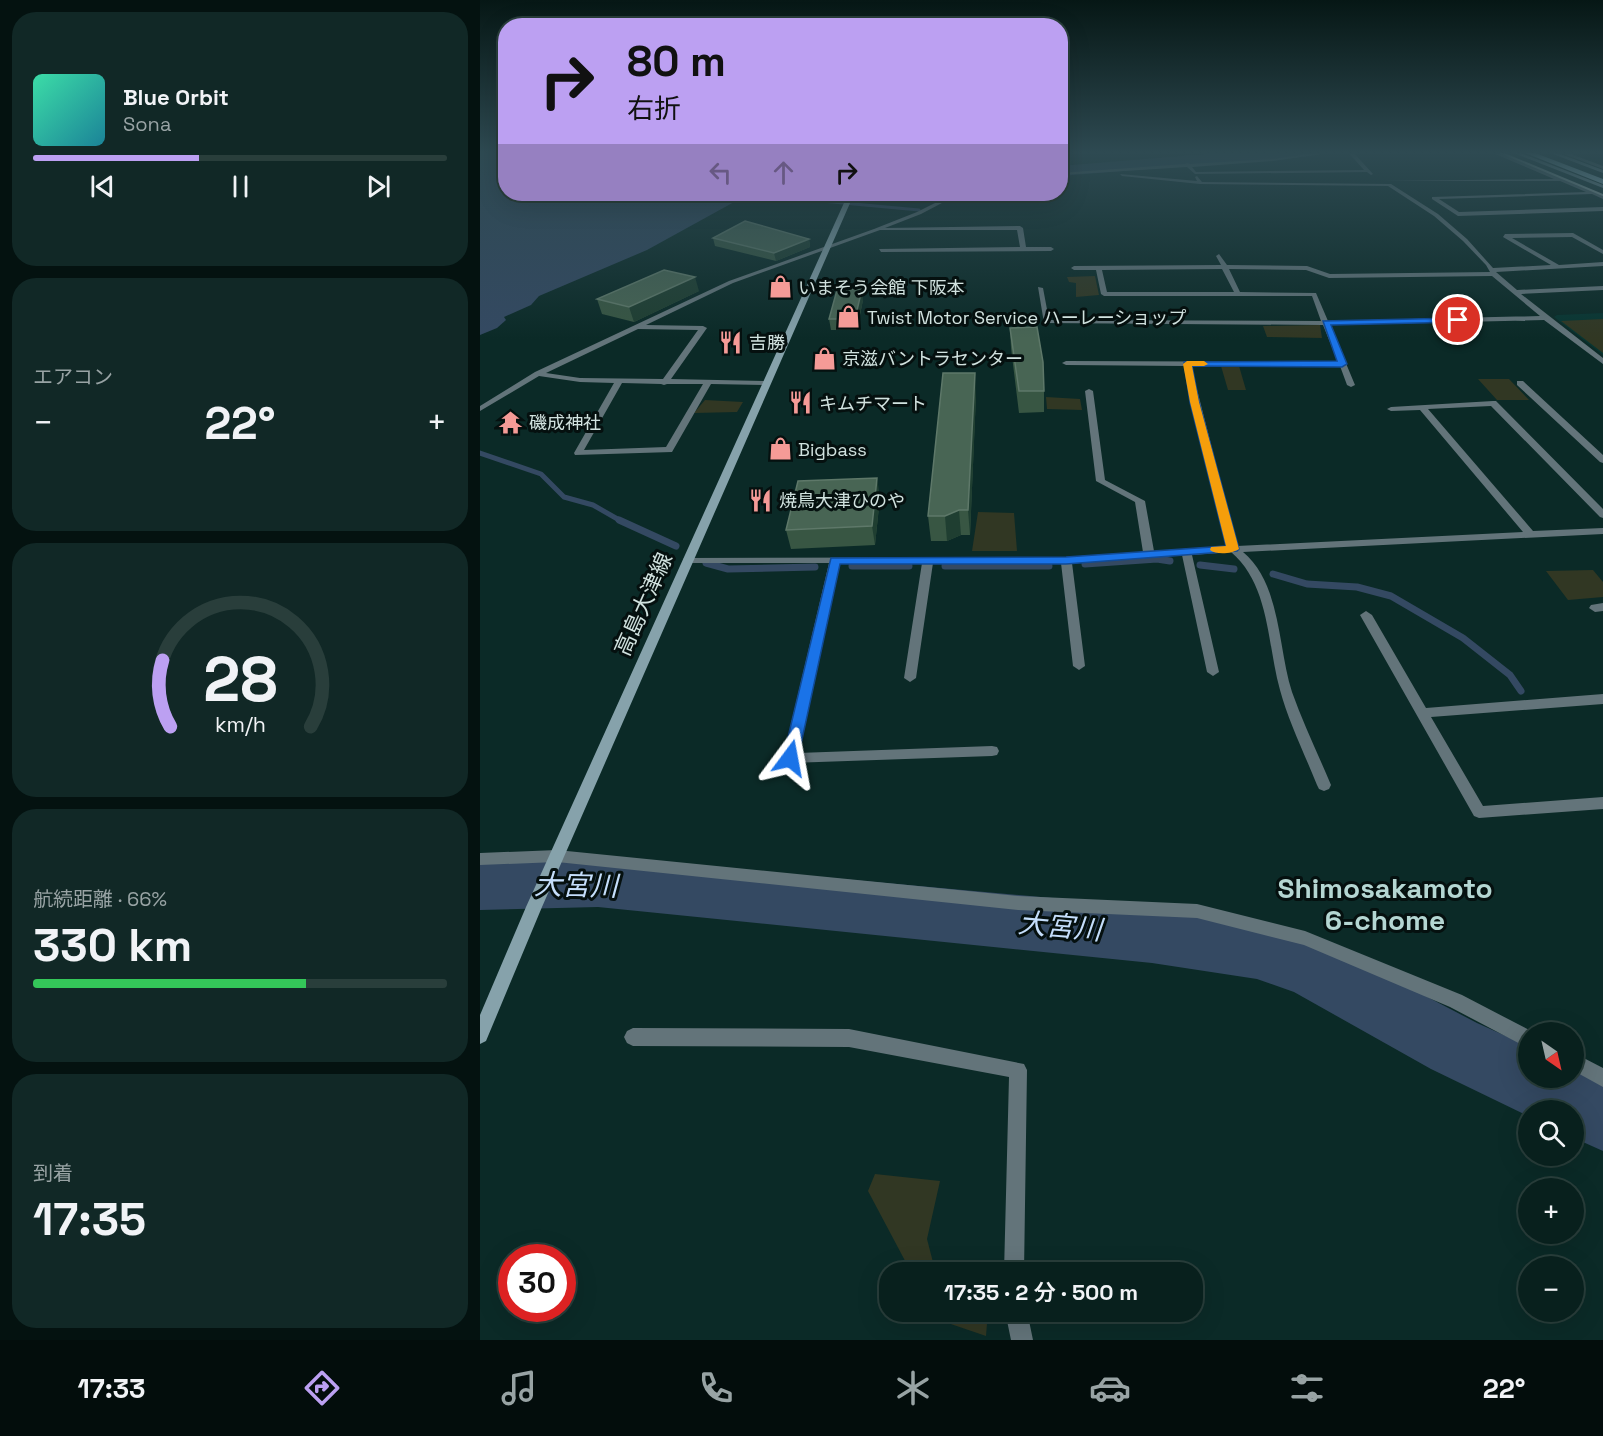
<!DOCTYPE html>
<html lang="ja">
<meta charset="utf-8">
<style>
:root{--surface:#08201d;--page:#112826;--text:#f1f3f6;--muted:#98a3a4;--line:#293e3b;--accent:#bca0f2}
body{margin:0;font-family:"Space Grotesk","Noto Sans JP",sans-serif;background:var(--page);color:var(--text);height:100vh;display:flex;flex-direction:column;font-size:22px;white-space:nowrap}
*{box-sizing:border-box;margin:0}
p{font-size:20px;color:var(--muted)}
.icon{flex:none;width:33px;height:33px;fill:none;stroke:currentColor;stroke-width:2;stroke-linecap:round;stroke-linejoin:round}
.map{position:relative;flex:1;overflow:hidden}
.details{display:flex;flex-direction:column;gap:12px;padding:12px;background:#041210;width:480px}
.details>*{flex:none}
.top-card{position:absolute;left:18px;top:18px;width:570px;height:183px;border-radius:24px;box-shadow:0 6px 24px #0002,0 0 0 2px var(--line);background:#bca0f2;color:#111;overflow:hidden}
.needle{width:39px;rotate:146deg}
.controls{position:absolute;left:1038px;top:1022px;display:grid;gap:12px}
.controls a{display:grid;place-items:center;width:66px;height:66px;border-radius:50%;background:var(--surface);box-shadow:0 6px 24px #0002,0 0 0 2px var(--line);font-size:30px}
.speed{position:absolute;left:18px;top:1244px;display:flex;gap:12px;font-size:30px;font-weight:700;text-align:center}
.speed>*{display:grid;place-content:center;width:78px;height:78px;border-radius:50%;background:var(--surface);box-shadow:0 6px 24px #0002,0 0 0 2px var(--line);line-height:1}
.speed .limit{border:9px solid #d22;background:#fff;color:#111}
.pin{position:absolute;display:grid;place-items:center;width:51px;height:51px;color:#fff;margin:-26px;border:3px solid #fff;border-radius:50%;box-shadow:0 2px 6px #0007}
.me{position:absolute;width:66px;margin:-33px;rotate:13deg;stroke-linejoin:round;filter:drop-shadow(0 0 4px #0008)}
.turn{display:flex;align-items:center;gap:21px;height:126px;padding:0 30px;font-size:27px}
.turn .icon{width:78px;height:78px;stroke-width:2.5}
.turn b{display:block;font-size:42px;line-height:51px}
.lanes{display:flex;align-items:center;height:57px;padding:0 30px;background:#0003;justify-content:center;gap:30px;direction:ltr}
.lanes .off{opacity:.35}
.big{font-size:45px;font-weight:600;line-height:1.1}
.details .widget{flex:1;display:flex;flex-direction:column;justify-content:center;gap:9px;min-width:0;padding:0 21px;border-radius:24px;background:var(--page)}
.details .dial{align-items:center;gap:0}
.dial svg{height:156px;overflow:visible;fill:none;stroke:var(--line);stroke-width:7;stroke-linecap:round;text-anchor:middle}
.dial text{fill:var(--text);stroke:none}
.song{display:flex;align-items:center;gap:18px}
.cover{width:72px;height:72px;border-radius:9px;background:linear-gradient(135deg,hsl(160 70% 55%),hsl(190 70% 35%))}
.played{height:6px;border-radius:3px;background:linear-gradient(90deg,var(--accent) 40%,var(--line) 40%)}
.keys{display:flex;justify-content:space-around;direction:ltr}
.heat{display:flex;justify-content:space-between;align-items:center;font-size:33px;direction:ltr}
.charge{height:9px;border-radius:4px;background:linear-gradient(90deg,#34c759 66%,var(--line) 0)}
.trip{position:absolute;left:399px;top:1262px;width:324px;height:60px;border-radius:24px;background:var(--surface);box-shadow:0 6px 24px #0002,0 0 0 2px var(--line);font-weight:600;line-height:60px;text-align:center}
.menu{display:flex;height:96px;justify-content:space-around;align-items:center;background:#030d0c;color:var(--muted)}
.menu .icon{width:42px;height:42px}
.menu .active{color:var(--accent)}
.menu b{font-size:27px;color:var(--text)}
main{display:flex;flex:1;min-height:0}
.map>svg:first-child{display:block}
.built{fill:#083531}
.green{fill:#313723}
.water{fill:#344962}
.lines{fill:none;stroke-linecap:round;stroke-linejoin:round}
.stream-far2{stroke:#344962;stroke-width:3}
.stream-far1{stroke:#344962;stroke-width:5}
.stream{stroke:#344962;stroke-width:7}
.river{fill:#344962;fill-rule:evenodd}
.street{fill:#63747a;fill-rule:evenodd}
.secondary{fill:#86a2ab;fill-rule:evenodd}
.highway{fill:#b9e6f5;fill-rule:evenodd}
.rail{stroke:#b8cac7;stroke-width:2}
.wall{fill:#385643}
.shaded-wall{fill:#1f3e31}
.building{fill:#486554;stroke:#5e7869;stroke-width:1.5}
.route{fill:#1a73e8;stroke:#114b97;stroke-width:1.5}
.slow{fill:#f59e0b}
.labels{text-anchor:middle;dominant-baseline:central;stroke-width:6;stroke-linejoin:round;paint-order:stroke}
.far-poi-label{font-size:18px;fill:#d1e2df;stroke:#05100f;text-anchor:start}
.street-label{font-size:22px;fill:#d1e2df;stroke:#05100f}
.near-water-label{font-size:28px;font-style:italic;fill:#c5defb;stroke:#05100f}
.near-neighbourhood-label{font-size:28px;font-weight:bold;fill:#b4d6d2;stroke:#05100f}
</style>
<main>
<section class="details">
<div class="widget">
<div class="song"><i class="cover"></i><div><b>Blue Orbit</b><p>Sona</p></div></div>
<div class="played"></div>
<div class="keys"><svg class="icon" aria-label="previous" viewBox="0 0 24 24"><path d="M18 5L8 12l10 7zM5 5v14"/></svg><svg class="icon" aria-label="pause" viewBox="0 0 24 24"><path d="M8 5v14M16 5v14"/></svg><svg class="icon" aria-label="next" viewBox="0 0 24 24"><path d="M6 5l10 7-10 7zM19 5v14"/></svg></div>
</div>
<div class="widget"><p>エアコン</p>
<div class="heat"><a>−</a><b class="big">22°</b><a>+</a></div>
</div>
<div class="widget dial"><svg viewBox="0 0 100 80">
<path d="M14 69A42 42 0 1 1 86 69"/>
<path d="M14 69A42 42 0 0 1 10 35" stroke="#bca0f2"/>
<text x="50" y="56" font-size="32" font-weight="700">28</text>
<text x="50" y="72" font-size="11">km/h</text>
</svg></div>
<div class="widget"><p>航続距離 · 66%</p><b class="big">330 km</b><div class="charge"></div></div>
<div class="widget"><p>到着</p><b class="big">17:35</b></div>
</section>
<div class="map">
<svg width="1123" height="1340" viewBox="0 0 1123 1340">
<rect width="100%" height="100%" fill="#0b2a27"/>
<path class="built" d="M1123 313V355L1074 317 1077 315Z"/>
<path class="green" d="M615 276 619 295 596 297V283L589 282 587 277Z
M1123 319V353L1081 321Z
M840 325 842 338 787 337 783 326Z
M741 366H759L766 390H748Z
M998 379H1029L1049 400H1017Z
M566 397 600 399 602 410 567 409Z
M225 400 263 402 257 412 214 413Z
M498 512 534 513 537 551H492Z
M1113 570 1123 582V597L1088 600 1066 571Z
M395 1174 460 1181 447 1239 455 1270 464 1272H431L388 1191Z
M455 1311H508L506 1336 462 1321Z"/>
<path class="water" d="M0 151H25L26 194H250L265 196 167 250 59 296 51 305 24 317 26 320 17 328 0 335Z"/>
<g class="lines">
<path class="stream-far2" d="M267 194 439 210"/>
<path class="stream-far1" d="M0 453 61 474 84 497 113 505 141 521"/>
<path class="stream" d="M139 520 196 546
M226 563 248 569 335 567
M605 564 677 559 690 561
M720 565 754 569
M372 566H429
M465 566H569
M793 574 827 584 877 587 911 596 983 638 1030 675 1041 691"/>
<path class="river" d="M763 151H840L832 156 580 176V166Z
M118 857 672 907 777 921 854 948 997 1023 1048 1046V1077H1094V1067L1123 1080V1151L1094 1138V1110H1048V1116L951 1069 814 992 777 979 672 963 118 907 0 910V860Z"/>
<path class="street" d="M848 151H863L793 161 712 167 716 172 884 170 867 151H872L893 174 891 175 887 172 715 174 707 167 580 175V173L705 164 707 163 710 164 793 159Z
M891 151 897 152 948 151 896 154Z
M1008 151H1015L1123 195V199L1112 194 959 199 979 212 1123 207V211L978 216 952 199V197L1106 192 1080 181H902L1074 179Z
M1076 151H1083L1123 166V169Z
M640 174 717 181 715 177 717 176 722 182 911 184 958 214 987 239 1013 268 1071 265 1023 237 1025 234 1093 233 1123 250V254L1092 237 1032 238 1079 265 1123 262V266L1016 272 1037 290 1123 286V290L1041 294 1123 358V364L1064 320 850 325 875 385 871 387 867 385 860 366H711L757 546 1043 532 940 410 911 411 907 409 911 407 1013 401H1016L1123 509V518L1120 517 1011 406 948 409 1053 531 1123 528V534L763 552C801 583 798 649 812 692 823 723 838 754 851 785L849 789 844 791 839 789 837 785C825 755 808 720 800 690 787 644 790 585 751 552L712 555 739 672 733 676 727 672 702 555 592 563 605 666 599 670 593 666 581 563H453L436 678 430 682 424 678 442 563H359L318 753 512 746 517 747 519 751 517 755 512 756 310 763 305 762 303 758 349 563H208L203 560 204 558 586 557 663 552 655 502 616 481 605 391 609 389 613 391 625 480 665 501 674 551 747 546 704 366 586 365 582 363 586 361 858 362 843 325 564 323 558 287 563 288 569 320 841 321 832 296H624L621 294 616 270H594L591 268 594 266 741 265 736 256 739 254 747 265 827 266 850 274 1010 272 1006 265 983 241 954 216 908 186 720 184 642 176ZM742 269 754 292H627L622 270ZM749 269 826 270 849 278 1012 276 1060 316 848 321 836 293 760 292Z
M473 194H479L441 214 405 228 540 226 543 228 546 247H571L574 249 571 251 401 252 399 249 540 247 537 230H400L253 283 166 325 223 326 227 328 191 379 286 381 290 383 286 385 231 384 192 452 95 455 94 453 134 383 100 382 59 376 0 411V406L55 372 249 281 394 229 437 212ZM158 329 218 330 183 379 100 378 66 373ZM142 383 181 384 184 385 187 384H223L186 447 104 450Z
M1037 381H1043L1123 455V463L1120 462 1037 385Z
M1123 603V611L1115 612 1109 608 1111 605Z
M886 611 892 615 946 708 1123 694V704L951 717 1003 806 1123 797V809L999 818 994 816 880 615Z
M77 850 538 896 717 904 825 931 982 995 1053 1032H1048V1048L970 1007 824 945 717 918 538 910 77 862 0 865V853Z
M153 1028 369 1029 544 1064 547 1070 544 1272H524L529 1077 369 1047 153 1046 147 1043 144 1037 147 1031Z
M1094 1053 1123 1068V1087L1094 1071Z
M525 1311H547L553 1340H531Z"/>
<path class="secondary" d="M1036 151 1123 185V188L1029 151Z
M1072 151 1123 170V173L1065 151Z
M368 194H374L62 907 6 1041 0 1044V1015L46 907Z"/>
<path class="highway" d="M1040 151H1050L1123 179V184Z"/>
<path class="rail" d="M1017 151 1123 195"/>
</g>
<path class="wall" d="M233 238 329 239 330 247 296 261 235 246Z
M219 291 154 322 122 314 117 299Z
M383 300 377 330H351L349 319Z
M530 328 564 391V412L539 413 531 348Z
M496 395 490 535H481L467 541H451L448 516Z
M400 497 395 545 311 549 306 530Z"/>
<path class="shaded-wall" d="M329 239 330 247 296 261 294 253Z
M215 277 219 291 154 322 149 307Z
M382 289 383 300 377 330 375 319Z
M495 373 496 395 490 535 488 510Z
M397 478 400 497 395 545 392 526Z
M479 510 481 535 467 541 465 516Z"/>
<path class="building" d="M265 221 329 239 294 253 233 238Z
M184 270 215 277 149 307 117 299Z
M382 289 375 319H349L357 290Z
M557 327 563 362 564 391H539L530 328Z
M463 373H495L488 510H479L465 516H448Z
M397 478 392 526 306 530 318 481Z"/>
<linearGradient id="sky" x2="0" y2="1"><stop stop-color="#061715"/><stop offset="0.45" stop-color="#2e4a52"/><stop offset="1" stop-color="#2e4a52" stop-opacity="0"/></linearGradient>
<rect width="1123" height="339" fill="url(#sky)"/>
<path class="route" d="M978 318 982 320 980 322 851 325 867 364 862 367 712 366 719 402 759 549 757 551 586 564H360L318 758 316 762H305L303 758 351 558 586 557 746 546 710 402 704 362 857 361 843 321Z"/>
<path class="slow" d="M707 361H724L728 364 724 366H712L719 402 759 549C752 554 736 555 730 550L731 547 746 546 710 402 703 364Z"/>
<defs>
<symbol id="shop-bare" viewBox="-9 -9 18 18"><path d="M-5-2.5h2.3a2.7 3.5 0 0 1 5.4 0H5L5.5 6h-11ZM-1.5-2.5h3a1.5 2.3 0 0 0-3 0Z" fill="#f59b97" stroke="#05100f" stroke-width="2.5" paint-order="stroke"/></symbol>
<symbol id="restaurant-bare" viewBox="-9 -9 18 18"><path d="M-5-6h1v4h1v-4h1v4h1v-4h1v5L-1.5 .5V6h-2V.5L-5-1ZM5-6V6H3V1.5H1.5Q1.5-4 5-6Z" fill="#f59b97" stroke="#05100f" stroke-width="2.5" paint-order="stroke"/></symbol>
<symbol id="temple-bare" viewBox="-9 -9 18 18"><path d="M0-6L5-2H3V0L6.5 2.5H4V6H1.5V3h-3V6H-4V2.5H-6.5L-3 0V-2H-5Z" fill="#f59b97" stroke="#05100f" stroke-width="2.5" paint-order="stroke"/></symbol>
</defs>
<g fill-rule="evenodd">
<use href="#shop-bare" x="284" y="270" width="33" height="33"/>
<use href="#shop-bare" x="352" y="300" width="33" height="33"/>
<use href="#restaurant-bare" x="234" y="326" width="33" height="33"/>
<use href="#shop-bare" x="328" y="342" width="33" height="33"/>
<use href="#restaurant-bare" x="304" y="386" width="33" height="33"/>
<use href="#temple-bare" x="14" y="406" width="33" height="33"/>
<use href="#shop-bare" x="284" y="432" width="33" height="33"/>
<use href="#restaurant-bare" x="264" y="484" width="33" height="33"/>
</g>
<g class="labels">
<g class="far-poi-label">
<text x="318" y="287">いまそう会館 下阪本</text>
<text x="387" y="317">Twist Motor Service ハーレーショップ</text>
<text x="269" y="342">吉勝</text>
<text x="362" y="358">京滋バントラセンター</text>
<text x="339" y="403">キムチマート</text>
<text x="49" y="422">磯成神社</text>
<text x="318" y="449">Bigbass</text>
<text x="299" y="500">焼鳥大津ひのや</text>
</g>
<g class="street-label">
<text transform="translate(163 604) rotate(-66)">高島大津線</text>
</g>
<g class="near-water-label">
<text transform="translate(96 885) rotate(1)">大宮川</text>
<text transform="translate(580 926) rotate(5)">大宮川</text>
</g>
<g class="near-neighbourhood-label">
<text x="905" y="888">Shimosakamoto<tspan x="905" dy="32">6-chome</tspan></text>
</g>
</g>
</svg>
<div class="controls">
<a><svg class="needle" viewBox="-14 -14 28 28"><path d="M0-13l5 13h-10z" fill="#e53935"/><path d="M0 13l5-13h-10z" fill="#98a3a4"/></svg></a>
<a><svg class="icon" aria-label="search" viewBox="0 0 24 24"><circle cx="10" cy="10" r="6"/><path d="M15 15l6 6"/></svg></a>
<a>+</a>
<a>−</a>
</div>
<div class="speed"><div class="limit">30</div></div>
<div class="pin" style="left:978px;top:320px;background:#d93025"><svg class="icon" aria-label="arrive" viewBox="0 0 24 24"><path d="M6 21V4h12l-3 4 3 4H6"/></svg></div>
<svg class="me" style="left:310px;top:758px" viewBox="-20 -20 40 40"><path d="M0-17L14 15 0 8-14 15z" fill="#1a73e8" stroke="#fff" stroke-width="4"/></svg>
<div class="trip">17:35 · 2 分 · 500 m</div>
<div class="top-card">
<div class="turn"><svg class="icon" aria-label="right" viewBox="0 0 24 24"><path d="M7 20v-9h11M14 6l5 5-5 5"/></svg><div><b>80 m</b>右折</div></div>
<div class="lanes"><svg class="icon off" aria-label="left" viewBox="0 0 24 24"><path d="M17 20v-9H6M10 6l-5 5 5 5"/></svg><svg class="icon off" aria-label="ahead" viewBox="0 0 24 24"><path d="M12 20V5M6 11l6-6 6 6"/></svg><svg class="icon" aria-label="right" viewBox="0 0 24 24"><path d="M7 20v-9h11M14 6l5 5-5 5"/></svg></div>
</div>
</div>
</main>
<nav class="menu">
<b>17:33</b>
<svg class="icon active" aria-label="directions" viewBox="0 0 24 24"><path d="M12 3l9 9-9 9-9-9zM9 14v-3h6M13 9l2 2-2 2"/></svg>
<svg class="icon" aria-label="music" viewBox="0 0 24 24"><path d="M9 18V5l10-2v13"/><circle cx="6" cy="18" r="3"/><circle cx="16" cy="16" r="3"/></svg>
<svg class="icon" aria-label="phone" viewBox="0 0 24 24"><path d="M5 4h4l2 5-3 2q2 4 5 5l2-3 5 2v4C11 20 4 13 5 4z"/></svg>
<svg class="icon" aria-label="climate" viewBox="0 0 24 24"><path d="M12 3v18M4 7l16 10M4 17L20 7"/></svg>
<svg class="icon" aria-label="car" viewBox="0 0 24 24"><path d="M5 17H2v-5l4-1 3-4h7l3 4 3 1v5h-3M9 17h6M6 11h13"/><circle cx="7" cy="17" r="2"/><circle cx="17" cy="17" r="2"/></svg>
<svg class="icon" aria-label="filters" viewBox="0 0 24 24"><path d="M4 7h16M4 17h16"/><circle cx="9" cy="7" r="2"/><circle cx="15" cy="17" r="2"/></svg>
<b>22°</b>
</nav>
